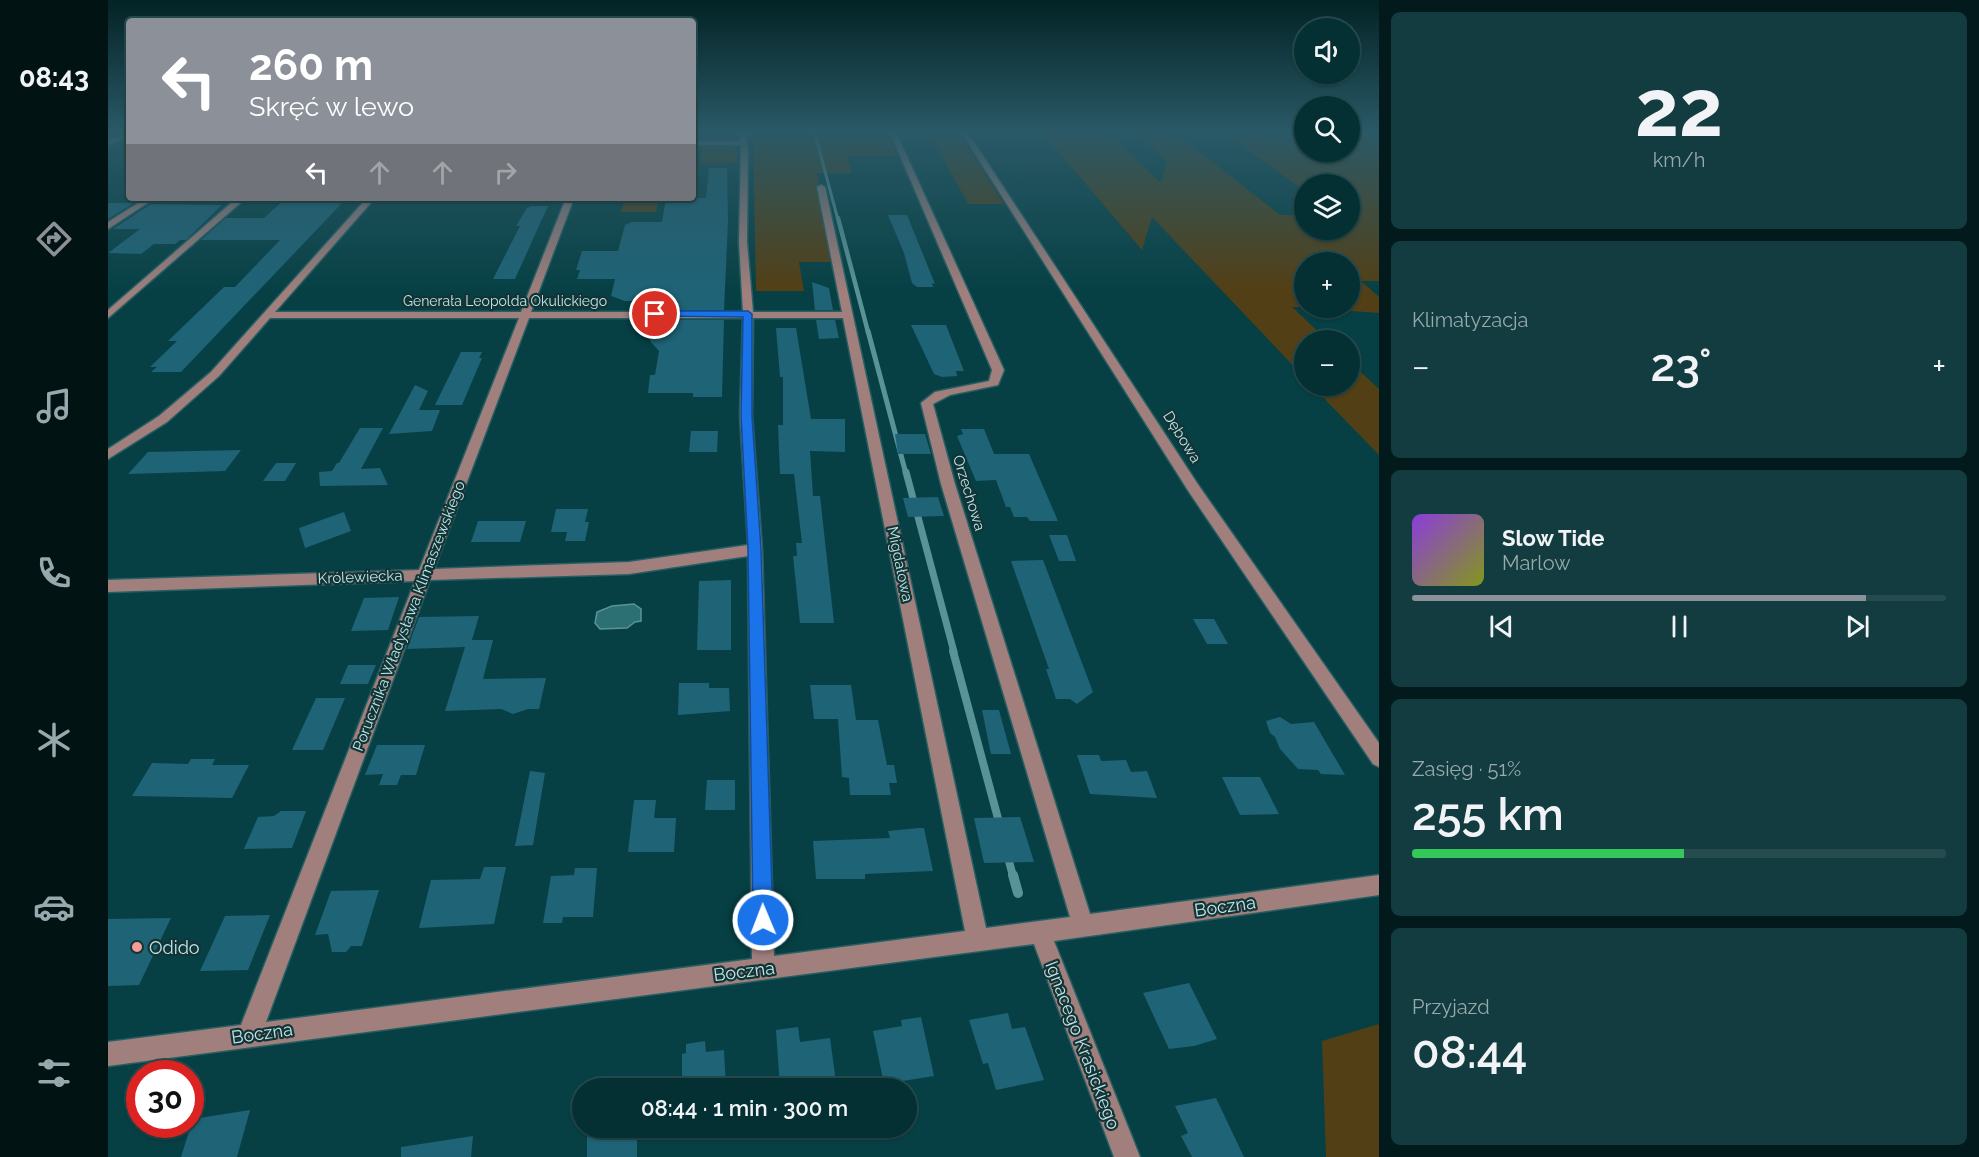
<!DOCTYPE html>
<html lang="pl">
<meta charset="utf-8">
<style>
:root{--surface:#043033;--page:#123c3f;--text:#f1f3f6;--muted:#97a9ac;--line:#254b4e;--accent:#8c9099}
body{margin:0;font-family:Raleway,sans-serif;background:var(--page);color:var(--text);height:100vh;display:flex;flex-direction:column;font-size:22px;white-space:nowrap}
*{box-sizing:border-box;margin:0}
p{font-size:20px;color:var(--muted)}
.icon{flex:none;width:33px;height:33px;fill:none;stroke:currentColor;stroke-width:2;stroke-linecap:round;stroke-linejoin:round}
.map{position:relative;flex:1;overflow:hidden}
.details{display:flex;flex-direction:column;gap:12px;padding:12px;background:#021a1c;width:600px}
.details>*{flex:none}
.guide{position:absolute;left:18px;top:18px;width:570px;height:183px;border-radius:6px;box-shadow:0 2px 4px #0004,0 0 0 2px var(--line);background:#8c9099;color:#fff;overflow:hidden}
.controls{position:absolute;left:1186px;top:18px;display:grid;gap:12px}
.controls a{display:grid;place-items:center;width:66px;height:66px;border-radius:50%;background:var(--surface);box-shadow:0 2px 4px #0004,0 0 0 2px var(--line);font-size:30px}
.speed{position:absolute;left:18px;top:1060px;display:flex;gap:12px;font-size:30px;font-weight:700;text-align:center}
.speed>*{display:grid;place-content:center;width:78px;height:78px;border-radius:50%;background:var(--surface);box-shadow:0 2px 4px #0004,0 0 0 2px var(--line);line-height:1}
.speed .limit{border:9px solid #d22;background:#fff;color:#111}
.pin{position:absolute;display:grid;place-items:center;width:51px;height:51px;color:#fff;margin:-26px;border:3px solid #fff;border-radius:50%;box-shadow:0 2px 6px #0007}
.me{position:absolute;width:66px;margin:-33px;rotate:359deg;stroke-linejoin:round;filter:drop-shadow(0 0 4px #0008)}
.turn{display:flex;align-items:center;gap:21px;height:126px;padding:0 24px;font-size:27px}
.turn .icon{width:78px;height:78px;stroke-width:2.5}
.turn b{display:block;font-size:42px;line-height:51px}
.lanes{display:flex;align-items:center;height:57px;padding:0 24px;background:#0003;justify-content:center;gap:30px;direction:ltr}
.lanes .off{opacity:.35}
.big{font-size:45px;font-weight:600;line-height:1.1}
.details .card{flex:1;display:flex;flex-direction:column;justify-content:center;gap:9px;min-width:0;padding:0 21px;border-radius:9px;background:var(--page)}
.details .dial{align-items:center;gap:0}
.dial b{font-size:78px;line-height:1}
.song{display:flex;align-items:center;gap:18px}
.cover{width:72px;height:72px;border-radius:9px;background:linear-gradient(135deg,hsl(270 70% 55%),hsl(70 70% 35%))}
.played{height:6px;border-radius:3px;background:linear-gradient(90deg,var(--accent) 85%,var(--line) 85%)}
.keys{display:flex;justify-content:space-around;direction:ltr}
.heat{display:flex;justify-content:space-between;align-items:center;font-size:33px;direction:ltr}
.charge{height:9px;border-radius:4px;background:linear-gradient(90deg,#34c759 51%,var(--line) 0)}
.trip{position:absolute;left:464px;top:1078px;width:345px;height:60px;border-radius:30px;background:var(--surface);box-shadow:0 2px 4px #0004,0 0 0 2px var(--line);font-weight:600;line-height:60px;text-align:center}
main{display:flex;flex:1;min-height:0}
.tabs{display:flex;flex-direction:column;width:108px;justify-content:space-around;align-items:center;background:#021314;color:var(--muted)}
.tabs .icon{width:42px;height:42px}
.tabs .on{color:var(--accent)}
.tabs b{font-size:27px;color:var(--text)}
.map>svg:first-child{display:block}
.green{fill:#533f15}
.water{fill:#2d7074;stroke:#589497;stroke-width:1.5}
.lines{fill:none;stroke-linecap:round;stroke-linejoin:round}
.stream-far5{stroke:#589497;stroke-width:3}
.stream-far4{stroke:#589497;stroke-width:4.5}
.stream-far3{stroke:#589497;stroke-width:5}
.stream-far2{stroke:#589497;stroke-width:7}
.stream-far1{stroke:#589497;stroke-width:8}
.stream{stroke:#589497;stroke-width:10}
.building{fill:#1f6377}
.minor-casing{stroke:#275e62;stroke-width:3}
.minor{fill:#a07f7d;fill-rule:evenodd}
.route{fill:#1a73e8;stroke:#114b97;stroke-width:1.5}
.poi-dot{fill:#f59b98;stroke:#143335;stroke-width:2}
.labels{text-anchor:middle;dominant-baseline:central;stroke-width:4.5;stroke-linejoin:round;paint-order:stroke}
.far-street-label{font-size:14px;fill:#bbe7ea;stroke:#143335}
.street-label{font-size:15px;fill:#bbe7ea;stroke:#143335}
.near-street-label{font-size:18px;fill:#bbe7ea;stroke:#143335}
.near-poi-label{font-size:18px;fill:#bbe7ea;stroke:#143335;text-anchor:start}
</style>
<main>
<nav class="tabs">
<b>08:43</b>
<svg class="icon on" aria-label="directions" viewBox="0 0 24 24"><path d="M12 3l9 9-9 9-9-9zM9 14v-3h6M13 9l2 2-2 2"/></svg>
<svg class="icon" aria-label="music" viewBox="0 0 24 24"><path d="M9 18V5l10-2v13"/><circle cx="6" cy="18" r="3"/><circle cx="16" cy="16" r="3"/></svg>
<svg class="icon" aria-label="phone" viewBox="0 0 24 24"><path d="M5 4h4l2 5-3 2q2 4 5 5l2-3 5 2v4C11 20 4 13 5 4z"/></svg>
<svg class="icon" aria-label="climate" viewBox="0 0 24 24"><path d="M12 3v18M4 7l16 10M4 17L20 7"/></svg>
<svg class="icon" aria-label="car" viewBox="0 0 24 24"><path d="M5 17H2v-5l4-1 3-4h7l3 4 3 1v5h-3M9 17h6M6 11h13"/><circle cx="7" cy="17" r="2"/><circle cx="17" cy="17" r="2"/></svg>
<svg class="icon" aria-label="filters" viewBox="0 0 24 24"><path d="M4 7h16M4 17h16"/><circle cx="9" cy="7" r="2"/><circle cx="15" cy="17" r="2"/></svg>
</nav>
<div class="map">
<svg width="1271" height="1157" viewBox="0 0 1271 1157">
<rect width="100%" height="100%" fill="#064044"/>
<path class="green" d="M645 130H777L789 156H739L744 173H709L726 262H691L696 291H648Z
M820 130H849L896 204H860Z
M932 130H998L1053 183 1059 162 1025 130H1064L1172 215H1197V230H1242V184H1197V191L1112 130H1197V152H1242V130H1271V281H1253L1271 297V313L1202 308H1242V262H1197V307H1184L1219 340H1197V378L1044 217 1034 250Z
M594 146H622L629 149V163L592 164Z
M517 198H551L548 212H513Z
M1242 362 1271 389V455L1204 386H1242Z
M1271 1024V1157H1218L1214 1041Z"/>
<path class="water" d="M526 604 533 609V621L527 622 519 628 492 629 487 623 489 612 504 606Z"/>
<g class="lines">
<path class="stream-far5" d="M706 130 730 220"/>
<path class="stream-far4" d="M730 218 760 332"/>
<path class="stream-far3" d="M760 331 798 474"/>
<path class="stream-far2" d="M798 472 846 652"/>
<path class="stream-far1" d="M845 651 892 826
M899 854 905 876"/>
<path class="stream" d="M905 875 910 893"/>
</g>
<path class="building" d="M601 168H619L620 221 616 310H548L550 301H517L503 296 507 279H469L472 270H468L474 251H510L517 225 524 222H554L558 198H598Z
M176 200H237L73 372H43L49 367H42L69 341H60L116 287H127L172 240H93L118 218H156Z
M0 203H26L0 219Z
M43 204 114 205 78 240H72L67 244H46L33 254 0 253 32 229H5Z
M424 206H440L407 279H385L412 226H408L419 208Z
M780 215H799L827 284 824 283 825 287H809L804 283 796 253Z
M704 282 721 288 725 310H707Z
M546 320H616L614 397H585V393H540L542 375H547L551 351 542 341Z
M708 320H727L731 338 711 339Z
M803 325H838L856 371H848L849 376 834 377 826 374Z
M668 328H688L703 419H737V452L702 451 705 496H712L726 623H692L685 556H689L688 543H694L686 474H672L670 425H675V377H672Z
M353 352H374L371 358H374L354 405H327Z
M307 385 320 391 311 410H332L324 431 281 434Z
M252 428H275L253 469 272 468 280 485 212 486 211 472 224 471 229 463H231Z
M853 429H876L886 454H921L950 521H922L919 517H906L902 507H898L888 480 868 481 849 436 855 434Z
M583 431H610L609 452H581Z
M787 434H817L823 454H790Z
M133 450 117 471 20 474 40 452Z
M168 463H188L177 481H155Z
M830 497 836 516 800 517 795 498Z
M448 509H480L477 522H481L477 541H457L459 532H443Z
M236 512 243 531 197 548 191 528Z
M370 521H418L412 542H363Z
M941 535H959L968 561H951Z
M935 560 985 692 969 704 962 699H948L938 669H941L903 561Z
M623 580V650H589L591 581Z
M291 597 280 630 243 631 256 598Z
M371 616 364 640H385L375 679 438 678 431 709H420L405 714 393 709 337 711 357 647 299 649 311 617Z
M1085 619H1106L1120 644H1099Z
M240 665H268L260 684H232Z
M571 683H601V688H621L622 711 570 715Z
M702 685H743L748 720H770L779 765H786L789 783H781L783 795H742L741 778 734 777 730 719H706Z
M208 698H237L215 750H184Z
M874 710H891L903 754H883Z
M1172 717 1183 724 1206 722 1237 775 1213 774 1210 770 1190 769 1172 749 1167 737 1162 733 1158 721Z
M269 745H317L308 775H293L289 785H271L275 774 257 775Z
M969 755H991L993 761 1018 760 1023 772 1039 771 1049 798 982 794Z
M83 759H107L104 765H141L124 798 24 796 44 763 80 764Z
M422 771 437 773 425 845 407 846Z
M1114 777H1152L1171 814 1132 815Z
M599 780H627V810H597Z
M526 800H548L546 818H568L566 852H520Z
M173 811H198L184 848 136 849 150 817 166 816Z
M912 817 926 862 876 863 866 818Z
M811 828H816L825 871 757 874V879H708L705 841 782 838 780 831Z
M376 867H398L386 924 311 928 323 880 372 879Z
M467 868H489L485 917H455L454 923H435L443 876 466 875Z
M271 890 254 946H243L238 952H224L220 934 207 935 223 891Z
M162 915 140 970 92 971 117 916Z
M63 918 31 985 0 986V919Z
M1081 983 1109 1039 1086 1046 1061 1049 1035 993Z
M900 1013 904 1029 917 1027 936 1080 888 1090 880 1063 875 1064 861 1020Z
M813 1017 826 1076 776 1084 765 1031 794 1026 793 1020Z
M690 1027 692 1042 722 1038 729 1089H672L668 1030Z
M597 1041 598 1052 616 1050 618 1089H574V1054L578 1053V1044Z
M1108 1098 1136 1157H1084L1073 1136 1080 1133 1067 1106Z
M142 1110 129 1157H73L85 1119Z
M479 1128H529V1157H479Z
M365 1136 363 1157H293V1147Z"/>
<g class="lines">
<defs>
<path id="minor" d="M632 130H638L640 152 639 242 645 312H734L709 187 713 185 717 187 878 928 962 917 833 484 813 403 827 392 881 381 884 370 781 130H787L896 370 890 385 842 395 825 404 847 484 982 914 1271 875V895L946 941 1032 1157H1006L926 944 0 1066V1042L133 1025 307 581 0 592V580L311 570 411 318H162L111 376 59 422 0 459V449L51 416 103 372 259 198H267L167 312H413L458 198H466L423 312H635L631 242 633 145H585V141H633ZM421 318H635L632 416 640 545 521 562 326 569ZM645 318H735L857 931 666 956 654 549 644 416ZM640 556 644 959 158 1022 322 580 521 574Z
M852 130H858L1091 486 1271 743V767L1265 764 1081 492Z
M21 132V136L0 145V141Z
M38 198H47L0 229V222Z
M129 198H138L0 318V310Z"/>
</defs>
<use href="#minor" class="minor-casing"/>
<use href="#minor" class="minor"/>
</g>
<linearGradient id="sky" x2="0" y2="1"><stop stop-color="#032325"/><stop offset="0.45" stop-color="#2a5967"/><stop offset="1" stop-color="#2a5967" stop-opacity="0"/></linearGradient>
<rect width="1271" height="292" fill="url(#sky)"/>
<path class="route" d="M547 311H640L644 314V416L653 549 665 920 662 927 655 930 648 927 645 920 640 549 633 416 635 317 544 316V312Z"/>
<circle class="poi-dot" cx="29" cy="947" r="6"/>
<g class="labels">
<g class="far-street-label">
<text x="397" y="301">Generała Leopolda Okulickiego</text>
</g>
<g class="street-label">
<text transform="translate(1074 437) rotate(58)">Dębowa</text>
<text transform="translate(861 493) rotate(73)">Orzechowa</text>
<text transform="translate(792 564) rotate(78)">Migdałowa</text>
<text transform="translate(252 577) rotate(-2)">Królewiecka</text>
<text transform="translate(301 616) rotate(-69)">Porucznika Władysława Klimaszewskiego</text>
</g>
<g class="near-street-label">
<text transform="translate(1117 906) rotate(-8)">Boczna</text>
<text transform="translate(636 971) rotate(-7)">Boczna</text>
<text transform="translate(154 1033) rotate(-8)">Boczna</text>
<text transform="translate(975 1045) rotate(69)">Ignacego Krasickiego</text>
</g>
<g class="near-poi-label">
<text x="41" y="947">Odido</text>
</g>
</g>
</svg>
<div class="controls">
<a><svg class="icon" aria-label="sound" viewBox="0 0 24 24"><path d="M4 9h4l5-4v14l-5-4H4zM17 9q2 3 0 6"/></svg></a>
<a><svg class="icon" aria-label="search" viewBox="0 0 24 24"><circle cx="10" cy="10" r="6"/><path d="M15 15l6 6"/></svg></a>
<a><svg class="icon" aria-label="layers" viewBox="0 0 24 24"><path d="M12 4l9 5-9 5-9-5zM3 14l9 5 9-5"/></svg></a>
<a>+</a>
<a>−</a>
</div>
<div class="speed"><div class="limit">30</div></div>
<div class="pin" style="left:547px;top:314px;background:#d93025"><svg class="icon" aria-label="arrive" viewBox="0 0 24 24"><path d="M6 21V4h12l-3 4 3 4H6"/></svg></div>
<svg class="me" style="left:655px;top:920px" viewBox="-20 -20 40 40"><circle r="17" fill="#1a73e8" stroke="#fff" stroke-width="3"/><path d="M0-11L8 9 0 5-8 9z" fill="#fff"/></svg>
<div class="trip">08:44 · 1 min · 300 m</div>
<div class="guide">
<div class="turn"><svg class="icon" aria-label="left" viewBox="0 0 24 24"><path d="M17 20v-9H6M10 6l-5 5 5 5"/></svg><div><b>260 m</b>Skręć w lewo</div></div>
<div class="lanes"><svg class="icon" aria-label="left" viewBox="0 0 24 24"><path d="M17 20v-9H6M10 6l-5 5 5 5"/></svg><svg class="icon off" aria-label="ahead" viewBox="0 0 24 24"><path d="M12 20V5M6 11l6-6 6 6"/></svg><svg class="icon off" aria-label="ahead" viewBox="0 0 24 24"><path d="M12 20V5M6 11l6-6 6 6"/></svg><svg class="icon off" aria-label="right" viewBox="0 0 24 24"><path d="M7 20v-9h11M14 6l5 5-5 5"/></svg></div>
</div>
</div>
<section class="details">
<div class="card dial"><b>22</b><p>km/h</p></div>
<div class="card"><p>Klimatyzacja</p>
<div class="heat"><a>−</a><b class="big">23°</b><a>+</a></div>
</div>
<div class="card">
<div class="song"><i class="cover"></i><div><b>Slow Tide</b><p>Marlow</p></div></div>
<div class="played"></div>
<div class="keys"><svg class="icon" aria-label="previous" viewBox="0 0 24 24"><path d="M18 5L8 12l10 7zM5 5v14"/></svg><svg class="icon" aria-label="pause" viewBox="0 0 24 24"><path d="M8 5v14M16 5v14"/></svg><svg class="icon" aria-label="next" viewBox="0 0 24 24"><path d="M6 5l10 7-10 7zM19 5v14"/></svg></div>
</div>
<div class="card"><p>Zasięg · 51%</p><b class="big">255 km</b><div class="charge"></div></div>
<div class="card"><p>Przyjazd</p><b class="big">08:44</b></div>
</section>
</main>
